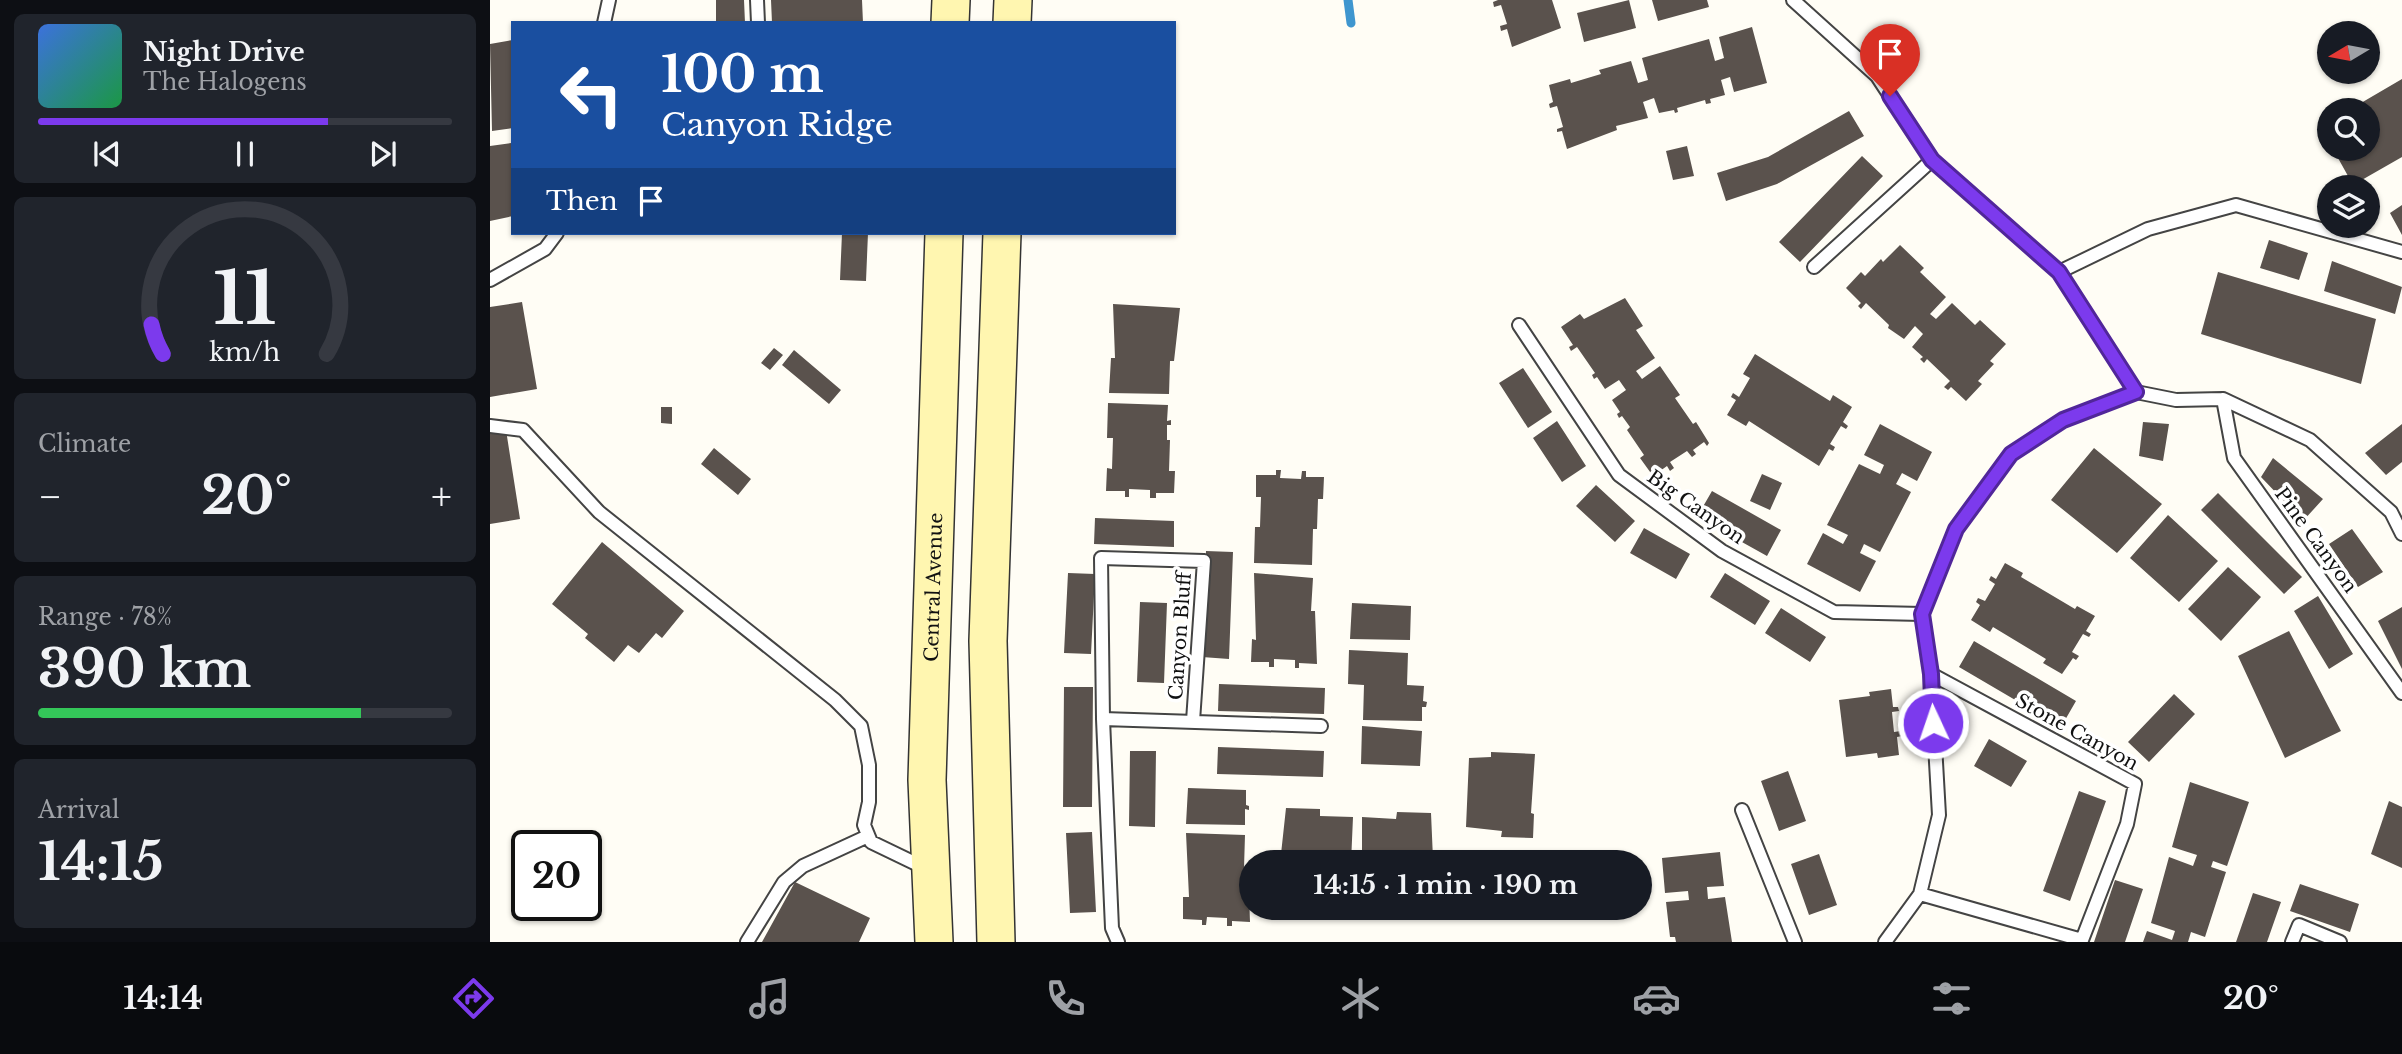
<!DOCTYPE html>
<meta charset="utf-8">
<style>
:root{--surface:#171b24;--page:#20242c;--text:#f1f3f6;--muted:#9ea1a6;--line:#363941;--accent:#7c3aed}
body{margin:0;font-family:"Libre Baskerville",serif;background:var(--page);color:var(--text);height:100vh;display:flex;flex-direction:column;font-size:26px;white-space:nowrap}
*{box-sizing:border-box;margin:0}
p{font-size:23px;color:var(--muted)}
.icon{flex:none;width:38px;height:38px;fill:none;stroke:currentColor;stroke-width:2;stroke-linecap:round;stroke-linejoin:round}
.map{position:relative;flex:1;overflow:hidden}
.side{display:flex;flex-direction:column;gap:14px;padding:14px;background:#0d0f14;width:490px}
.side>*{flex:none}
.guide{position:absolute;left:21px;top:21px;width:665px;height:214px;border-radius:0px;box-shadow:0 2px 5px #0004;background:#1a4fa0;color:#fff;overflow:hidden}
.needle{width:46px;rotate:260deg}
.tools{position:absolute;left:1827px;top:21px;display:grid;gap:14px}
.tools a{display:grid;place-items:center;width:63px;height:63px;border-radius:50%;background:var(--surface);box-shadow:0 2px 5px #0004;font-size:35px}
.speed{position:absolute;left:21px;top:830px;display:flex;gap:14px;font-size:35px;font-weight:700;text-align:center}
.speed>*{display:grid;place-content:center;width:91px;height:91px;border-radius:50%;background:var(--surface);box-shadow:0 2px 5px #0004;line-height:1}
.speed .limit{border:4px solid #111;border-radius:10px;background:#fff;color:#111}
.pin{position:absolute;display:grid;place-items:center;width:60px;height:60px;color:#fff;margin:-72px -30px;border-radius:50% 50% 50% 0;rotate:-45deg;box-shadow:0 0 7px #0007}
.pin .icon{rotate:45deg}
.me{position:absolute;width:77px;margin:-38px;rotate:357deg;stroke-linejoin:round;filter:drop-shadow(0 0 5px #0008)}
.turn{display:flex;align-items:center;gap:24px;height:147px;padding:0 35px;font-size:32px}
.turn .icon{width:91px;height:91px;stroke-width:2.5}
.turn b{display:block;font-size:49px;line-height:60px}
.then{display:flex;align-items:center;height:66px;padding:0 35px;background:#0003;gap:14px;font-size:26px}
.big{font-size:52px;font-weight:700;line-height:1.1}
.side .tile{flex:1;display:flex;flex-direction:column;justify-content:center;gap:10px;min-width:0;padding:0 24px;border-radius:10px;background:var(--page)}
.side .dial{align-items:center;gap:0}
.dial svg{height:182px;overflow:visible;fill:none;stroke:var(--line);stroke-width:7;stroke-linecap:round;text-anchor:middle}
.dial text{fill:var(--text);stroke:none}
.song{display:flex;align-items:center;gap:21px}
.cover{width:84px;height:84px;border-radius:10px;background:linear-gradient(135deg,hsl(220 70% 55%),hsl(140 70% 35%))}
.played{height:7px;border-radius:4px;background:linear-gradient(90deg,var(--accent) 70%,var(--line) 70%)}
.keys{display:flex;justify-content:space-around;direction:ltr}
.heat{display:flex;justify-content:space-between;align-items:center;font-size:38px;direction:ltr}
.charge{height:10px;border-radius:5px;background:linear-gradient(90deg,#34c759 78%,var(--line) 0)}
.trip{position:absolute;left:749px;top:850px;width:413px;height:70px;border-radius:35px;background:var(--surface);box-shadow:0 2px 5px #0004;font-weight:700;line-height:70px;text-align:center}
.tab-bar{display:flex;height:112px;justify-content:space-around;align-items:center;background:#090b0e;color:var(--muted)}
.tab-bar .icon{width:49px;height:49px}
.tab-bar .active{color:var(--accent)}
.tab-bar b{font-size:32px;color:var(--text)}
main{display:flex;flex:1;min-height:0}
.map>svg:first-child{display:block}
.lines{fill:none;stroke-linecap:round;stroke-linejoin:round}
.stream{stroke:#3f96cf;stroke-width:9}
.building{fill:#5a524d}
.lane-casing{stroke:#444;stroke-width:16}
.secondary-casing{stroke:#333;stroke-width:40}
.lane{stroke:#fff;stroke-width:12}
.secondary{stroke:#fff6b0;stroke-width:37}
.route-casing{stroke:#51269a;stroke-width:18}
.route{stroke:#7c3aed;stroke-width:12}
.labels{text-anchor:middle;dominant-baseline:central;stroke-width:7;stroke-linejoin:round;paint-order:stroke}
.street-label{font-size:19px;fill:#111;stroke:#fff}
</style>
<main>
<section class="side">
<div class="tile">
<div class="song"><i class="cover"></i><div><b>Night Drive</b><p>The Halogens</p></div></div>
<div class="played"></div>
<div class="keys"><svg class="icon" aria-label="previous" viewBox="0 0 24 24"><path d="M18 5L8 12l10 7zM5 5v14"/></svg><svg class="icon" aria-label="pause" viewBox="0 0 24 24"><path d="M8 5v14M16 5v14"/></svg><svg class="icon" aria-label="next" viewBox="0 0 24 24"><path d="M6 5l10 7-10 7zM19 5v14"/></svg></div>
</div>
<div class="tile dial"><svg viewBox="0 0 100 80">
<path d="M14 69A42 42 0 1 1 86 69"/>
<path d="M14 69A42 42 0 0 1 9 56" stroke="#7c3aed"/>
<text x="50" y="56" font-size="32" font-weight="700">11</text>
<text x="50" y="72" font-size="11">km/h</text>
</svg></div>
<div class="tile"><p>Climate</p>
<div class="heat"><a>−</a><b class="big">20°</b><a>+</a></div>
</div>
<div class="tile"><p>Range · 78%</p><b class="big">390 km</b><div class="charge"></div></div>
<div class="tile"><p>Arrival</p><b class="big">14:15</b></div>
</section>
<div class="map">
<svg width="1912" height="942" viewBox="0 0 1912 942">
<rect width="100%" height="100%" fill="#fffdf5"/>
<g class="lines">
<path class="stream" d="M858 0 861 23"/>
</g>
<path class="building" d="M226 0H254L255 23H226Z
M281 0H372L373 23H282Z
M1008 0H1062L1071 28 1022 47 1017 29 1011 31 1010 26 1017 24 1011 5 1004 7 1003 2Z
M1139 0 1146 28 1094 42 1087 13Z
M1162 0H1217L1219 7 1168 21Z
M1262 27 1277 83 1244 92 1240 77 1231 80 1235 95 1220 99 1221 103 1216 104 1215 100 1187 108 1188 112 1185 113 1184 110 1169 113 1164 98 1153 102 1158 118 1126 126 1127 130 1077 149 1072 131 1067 132V129L1073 127 1067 106 1060 108 1059 104 1063 102 1059 85 1080 79 1081 83 1111 74 1109 70 1141 61 1148 83 1158 80 1152 58 1219 39 1225 61 1234 58 1229 37Z
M23 40V128L2 131 0 44Z
M1912 79V157L1863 185 1843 149H1878V110H1859Z
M1359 111 1374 136 1287 184 1236 201 1227 173 1278 157Z
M1839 122V142L1830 127Z
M21 143 23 216 0 221V146Z
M1197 146 1204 176 1183 180 1176 151Z
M1372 156 1393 176 1310 262 1289 242Z
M1912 205V235L1900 213Z
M352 233H378L376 281 350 280Z
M1779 240 1818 253 1809 280 1770 268Z
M1410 245 1434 268 1430 272 1456 297 1440 314 1446 319 1462 303 1485 325 1490 320 1516 344 1500 361 1504 364 1488 381 1492 384 1476 401 1461 387 1458 390 1454 387 1460 381 1437 359 1434 363 1430 359 1433 357 1422 347 1433 334 1425 326 1414 339 1398 328 1399 325 1376 303 1371 309 1368 306 1371 303 1356 288 1371 272 1375 276 1391 259 1393 262Z
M1842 261 1912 287 1905 314 1834 291Z
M1728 272 1886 319 1871 384 1711 334Z
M1135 298 1153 326 1146 330 1165 358 1146 371 1152 379 1170 366 1190 395 1185 398 1203 424 1206 422 1219 443 1217 446 1214 442 1203 450 1206 454 1202 457 1197 451 1180 462 1184 468 1180 471 1177 466 1163 476 1150 458 1154 455 1137 430 1140 427 1132 416 1129 418 1127 414 1130 412 1122 400 1136 390 1129 380 1115 389 1107 377 1104 379 1102 375 1105 373 1087 347 1081 351 1079 347 1083 345 1071 327 1090 314 1094 319Z
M32 302 47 389 0 397V307Z
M623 304 690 308 684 361H680L679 394 619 393 621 358H625Z
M284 348 293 355 280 370 271 363Z
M304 350 351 390 339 404 292 365Z
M1265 354 1340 401 1343 395 1362 407 1353 422 1358 426 1356 429 1351 426 1340 444 1345 447 1343 451 1339 449 1329 466 1259 421 1256 426 1237 415 1246 400 1241 397 1243 393 1249 397 1260 378 1253 374Z
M1033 368 1062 412 1038 428 1009 383Z
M618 403 678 405 677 421 681 420V425H677V440H680L679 471H685L684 493H666V498H660V490L639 489V497H635V491H616L617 468 622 469 623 438H617Z
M171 407H182V424L171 423Z
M1067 421 1096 466 1072 482 1043 438Z
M1653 422 1679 424 1673 461 1649 456Z
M1390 424 1442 452 1427 481 1412 473 1406 484 1421 492 1390 552 1374 544 1370 553 1386 561 1370 592 1317 564 1333 533 1353 544 1358 535 1337 525 1369 464 1390 474 1394 465 1374 455Z
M1912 424V462L1896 475 1875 453Z
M16 430 30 519 0 524V432Z
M224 448 261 479 248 495 211 464Z
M1604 448 1672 504 1627 553 1561 500Z
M1783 458 1833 499 1813 521 1771 477Z
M786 470H791L790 478 811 479 812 471H816V477H834L833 499H828L827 529H823L822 565 764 563 765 527H770L771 497H766V475H786Z
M1272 474 1292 483 1280 510 1260 501Z
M1106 485 1145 521 1125 542 1086 506Z
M1222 491 1291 530 1277 556 1207 517Z
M1728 493 1812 577 1794 594 1711 510Z
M1678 515 1728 561 1689 602 1640 558Z
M605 518 684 521V547L604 544Z
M1154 528 1200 554 1186 579 1140 553Z
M1862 529 1893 572 1868 587 1839 544Z
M112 542 194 611 172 638 166 633 149 653 138 645 124 662 95 638 98 634 62 604Z
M716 551 743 552 739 659 712 657Z
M1515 563 1533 573 1531 577 1585 609 1587 606 1605 616 1596 631 1601 634 1599 637 1593 634 1582 652 1589 656 1586 660 1583 658 1572 674 1553 663 1556 659 1503 627 1500 632 1481 620 1490 605 1486 602 1488 598 1495 601 1505 584 1499 580 1501 576 1506 579Z
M1738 567 1771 597 1731 641 1698 609Z
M578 573 605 574 601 654 574 653Z
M764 573 823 578 821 611H825L827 664 809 663V668H805V660L784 659V667H779V662H761L762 639 766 640Z
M1235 573 1280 601 1265 625 1220 597Z
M1828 596 1863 654 1839 669 1804 611Z
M650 602 677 603 674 683 647 682Z
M862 603 921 606 920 640 860 639Z
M1912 607V669L1888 621Z
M1291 608 1336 637 1320 662 1275 633Z
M1799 631 1851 731 1795 758 1748 656Z
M1484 641 1586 701 1571 727 1469 667Z
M859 650 918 653 917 685 934 686 933 701 937 702 936 707H932V721L873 720 874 685 858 684Z
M729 684 835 688 834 714 728 711Z
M574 687H603L602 807H573Z
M1401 689 1403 707H1408L1409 711 1402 712 1404 732 1411 731 1412 736 1407 737 1409 755 1388 758 1387 753 1356 757 1349 700 1380 696 1379 692Z
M1684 694 1705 714 1659 762 1638 742Z
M872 726 932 731 930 766 871 764Z
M1499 739 1537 761 1521 787 1484 766Z
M728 747 834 751 833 777 727 774Z
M640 751H666L665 827 639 826Z
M1001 752 1045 754 1041 813 1044 814 1043 838 1011 837 1012 831 976 827 979 758 1001 757Z
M1298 771 1316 821 1289 831 1271 781Z
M1700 782 1759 802 1737 866 1723 861 1721 867 1736 872 1715 937 1701 932 1698 942H1653L1657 931 1682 940 1685 931 1661 923 1679 857 1703 866 1707 855 1682 847Z
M698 788 756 790V805L759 806V810L755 809V825L696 824Z
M1589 791 1616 801 1580 901 1553 891Z
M1899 801 1912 807V868L1881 854Z
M796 808 830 809V816L863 817 861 863H784L785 854H791Z
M907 812 941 813 943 859H949V863H872V817L906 819Z
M602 832 606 912 580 913 576 833Z
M696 833 755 835 754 868H758L760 922 742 921V926H737V918L717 917 716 925H712V920L693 919V897H699Z
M1230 852 1234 886 1217 887 1218 899 1235 897 1242 942H1186L1185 937H1180L1176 902 1199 900 1198 891 1175 893 1172 858Z
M1329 854 1347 905 1319 915 1301 864Z
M1625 880 1653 889 1635 942H1604Z
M305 882 380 918 369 942H272Z
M1810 884 1869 904 1860 932 1800 911Z
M1763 893 1791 902 1777 942H1746Z"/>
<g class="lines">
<defs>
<path id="lane" d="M267 0 268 23
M1303 0 1387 76 1442 160 1569 272 1646 392
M114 23 119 0
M1324 267 1442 160
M1569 272 1658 229 1746 205 1912 252
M0 280 55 249 67 233
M1029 325 1129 475 1232 551 1344 612 1432 614
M1733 399 1744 458 1912 693
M0 426 33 430 109 512 345 700 371 726 379 765V802L374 825 381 842 437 869
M613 719 622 928 628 942
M703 721 714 561 611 558 613 719 831 726
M1252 810 1305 942
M1430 894 1592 940 1637 824 1645 784 1441 674
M257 942 294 882 313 866 378 836
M1395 942 1430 894 1449 815 1441 674 1432 614 1466 529 1521 454 1573 420 1646 392 1686 400 1733 399 1820 440 1901 512 1912 534
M1802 942 1809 925 1850 942"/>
<g id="secondary">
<path d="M460 23 461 0"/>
<path d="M522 23 523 0"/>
<path id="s1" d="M444 942 437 780 454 233"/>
<path d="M506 942 498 641 512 233"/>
</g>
</defs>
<use href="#lane" class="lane-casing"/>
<use href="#secondary" class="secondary-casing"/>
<use href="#lane" class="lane"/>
<use href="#secondary" class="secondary"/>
</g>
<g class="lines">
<defs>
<path id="route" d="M1400 96 1442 160 1569 272 1646 392 1573 420 1521 454 1466 529 1432 614 1441 674 1443 723"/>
</defs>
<use href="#route" class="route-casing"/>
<use href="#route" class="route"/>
</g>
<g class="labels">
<g class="street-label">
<text transform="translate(1206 507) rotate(35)">Big Canyon</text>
<text transform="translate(1826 540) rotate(54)">Pine Canyon</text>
<text stroke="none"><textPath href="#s1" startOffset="355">Central Avenue</textPath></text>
<text transform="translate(690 636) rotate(-86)">Canyon Bluff</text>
<text transform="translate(1587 732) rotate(29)">Stone Canyon</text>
</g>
</g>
</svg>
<div class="tools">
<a><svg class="needle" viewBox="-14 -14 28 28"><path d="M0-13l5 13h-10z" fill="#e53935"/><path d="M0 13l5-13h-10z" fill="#9ea1a6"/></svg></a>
<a><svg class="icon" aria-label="search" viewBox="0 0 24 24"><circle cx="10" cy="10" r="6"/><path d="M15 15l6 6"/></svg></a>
<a><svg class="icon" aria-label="layers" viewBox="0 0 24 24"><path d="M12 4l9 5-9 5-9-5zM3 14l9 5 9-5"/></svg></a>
</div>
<div class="speed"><div class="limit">20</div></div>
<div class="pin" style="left:1400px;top:96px;background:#d93025"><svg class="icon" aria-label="arrive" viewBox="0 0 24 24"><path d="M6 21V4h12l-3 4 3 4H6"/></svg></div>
<svg class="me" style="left:1443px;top:723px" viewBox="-20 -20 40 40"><circle r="17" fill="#7c3aed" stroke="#fff" stroke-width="3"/><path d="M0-11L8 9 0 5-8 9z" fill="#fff"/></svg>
<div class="trip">14:15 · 1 min · 190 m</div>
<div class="guide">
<div class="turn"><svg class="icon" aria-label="left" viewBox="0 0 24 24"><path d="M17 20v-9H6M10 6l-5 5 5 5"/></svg><div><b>100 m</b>Canyon Ridge</div></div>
<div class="then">Then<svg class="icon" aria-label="arrive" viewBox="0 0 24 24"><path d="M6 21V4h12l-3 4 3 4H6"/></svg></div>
</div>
</div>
</main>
<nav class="tab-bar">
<b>14:14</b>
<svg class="icon active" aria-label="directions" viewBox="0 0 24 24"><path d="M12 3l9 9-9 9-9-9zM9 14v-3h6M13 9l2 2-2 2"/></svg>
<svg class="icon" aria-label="music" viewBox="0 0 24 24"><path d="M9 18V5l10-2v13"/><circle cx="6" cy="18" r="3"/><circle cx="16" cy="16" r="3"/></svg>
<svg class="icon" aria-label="phone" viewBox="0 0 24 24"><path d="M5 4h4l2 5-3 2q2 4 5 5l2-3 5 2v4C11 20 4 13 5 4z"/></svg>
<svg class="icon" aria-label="climate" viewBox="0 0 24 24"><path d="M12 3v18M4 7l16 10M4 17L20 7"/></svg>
<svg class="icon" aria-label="car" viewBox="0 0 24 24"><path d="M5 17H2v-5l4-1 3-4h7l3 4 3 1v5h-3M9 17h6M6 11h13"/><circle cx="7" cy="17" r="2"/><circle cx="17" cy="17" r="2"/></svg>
<svg class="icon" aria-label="filters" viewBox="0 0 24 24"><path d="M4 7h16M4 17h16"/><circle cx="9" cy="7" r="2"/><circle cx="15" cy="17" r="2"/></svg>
<b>20°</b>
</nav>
